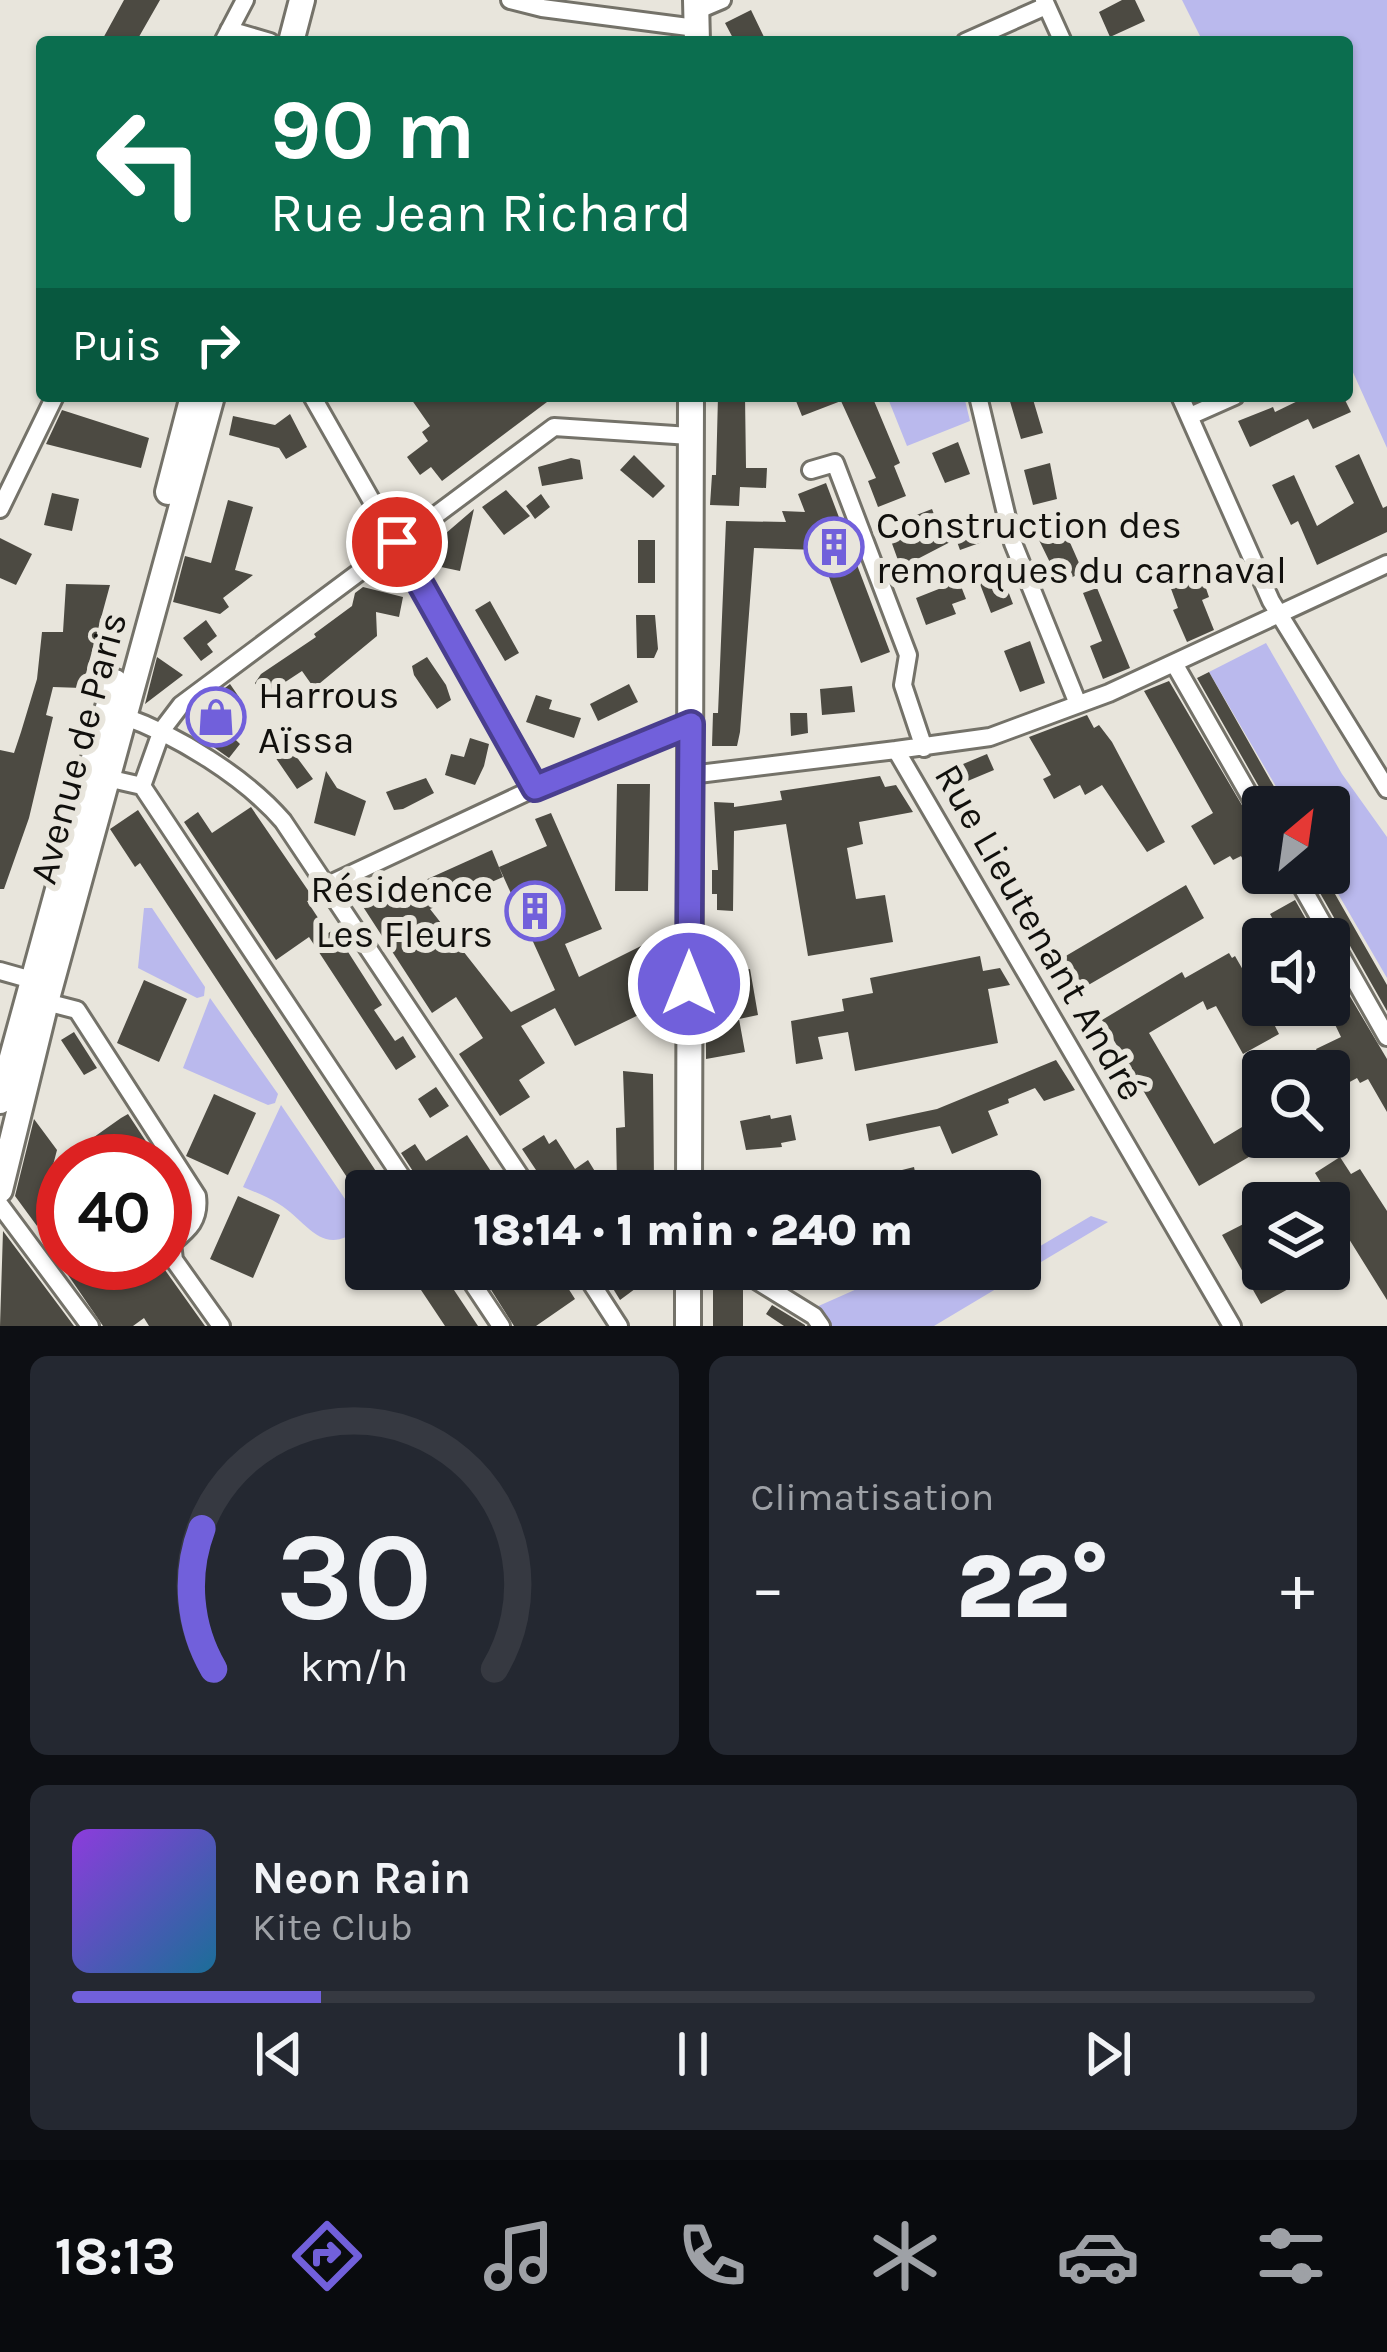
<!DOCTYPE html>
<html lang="fr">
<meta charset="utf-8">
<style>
:root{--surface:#171b24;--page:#242831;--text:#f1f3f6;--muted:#9ea1a6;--line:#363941;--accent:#7160db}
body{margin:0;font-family:Karla,sans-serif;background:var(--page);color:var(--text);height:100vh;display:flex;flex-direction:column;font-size:45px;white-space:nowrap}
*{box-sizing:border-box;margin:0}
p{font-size:39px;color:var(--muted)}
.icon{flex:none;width:66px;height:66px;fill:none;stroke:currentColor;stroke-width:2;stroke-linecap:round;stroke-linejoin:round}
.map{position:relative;height:1326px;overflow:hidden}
.side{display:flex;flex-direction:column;gap:30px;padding:30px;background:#0d0f14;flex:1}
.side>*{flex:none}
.guide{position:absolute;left:36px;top:36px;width:1317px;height:366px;border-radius:12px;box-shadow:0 3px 9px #0004;background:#0b6e4f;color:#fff;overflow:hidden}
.needle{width:78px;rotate:29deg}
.controls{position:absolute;left:1242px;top:786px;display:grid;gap:24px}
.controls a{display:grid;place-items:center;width:108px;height:108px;border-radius:12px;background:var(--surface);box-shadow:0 3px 9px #0004;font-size:60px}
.speed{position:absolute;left:36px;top:1134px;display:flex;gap:24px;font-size:60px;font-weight:700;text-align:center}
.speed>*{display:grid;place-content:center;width:156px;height:156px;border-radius:50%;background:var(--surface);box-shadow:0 3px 9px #0004;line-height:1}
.speed .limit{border:18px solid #d22;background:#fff;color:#111}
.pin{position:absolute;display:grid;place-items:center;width:102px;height:102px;color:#fff;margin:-51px;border:6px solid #fff;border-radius:50%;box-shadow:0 3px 12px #0007}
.me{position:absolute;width:132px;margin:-66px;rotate:0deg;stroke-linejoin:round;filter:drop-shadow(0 0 9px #0008)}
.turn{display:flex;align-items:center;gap:42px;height:252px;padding:0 36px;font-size:54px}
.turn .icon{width:156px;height:156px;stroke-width:2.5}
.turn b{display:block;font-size:84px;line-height:102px}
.then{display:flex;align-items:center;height:114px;padding:0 36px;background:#0003;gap:24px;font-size:45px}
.big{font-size:90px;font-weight:800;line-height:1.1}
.side .widget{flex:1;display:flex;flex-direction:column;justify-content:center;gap:18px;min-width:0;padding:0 42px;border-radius:18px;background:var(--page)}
.side .dial{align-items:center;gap:0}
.dial svg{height:312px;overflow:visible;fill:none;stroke:var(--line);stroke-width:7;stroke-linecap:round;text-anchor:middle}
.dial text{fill:var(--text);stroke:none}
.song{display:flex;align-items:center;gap:36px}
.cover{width:144px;height:144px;border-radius:18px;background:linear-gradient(135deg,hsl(270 70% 55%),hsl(200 70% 35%))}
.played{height:12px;border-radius:6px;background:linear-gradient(90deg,var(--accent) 20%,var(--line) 20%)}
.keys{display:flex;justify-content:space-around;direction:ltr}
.heat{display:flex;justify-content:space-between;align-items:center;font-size:66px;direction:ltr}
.side .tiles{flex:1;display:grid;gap:30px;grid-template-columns:1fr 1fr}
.widget:last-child{grid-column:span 2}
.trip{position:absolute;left:345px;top:1170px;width:696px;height:120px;border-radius:12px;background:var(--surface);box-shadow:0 3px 9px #0004;font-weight:800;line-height:120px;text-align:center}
.tab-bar{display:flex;height:192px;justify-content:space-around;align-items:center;background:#090b0e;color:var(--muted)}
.tab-bar .icon{width:84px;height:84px}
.tab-bar .active{color:var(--accent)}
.tab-bar b{font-size:54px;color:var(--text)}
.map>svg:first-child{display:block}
.green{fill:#bab9ed}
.building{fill:#4c4a42}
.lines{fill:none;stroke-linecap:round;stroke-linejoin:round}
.street-casing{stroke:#747269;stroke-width:22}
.secondary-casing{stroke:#747269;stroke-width:30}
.street{stroke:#fff;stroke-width:16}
.secondary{stroke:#fff;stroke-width:24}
.route-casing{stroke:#493e8e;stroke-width:30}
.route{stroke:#7160db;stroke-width:21}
.labels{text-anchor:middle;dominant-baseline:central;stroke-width:12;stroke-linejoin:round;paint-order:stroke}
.poi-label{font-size:39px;fill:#11100d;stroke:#e8e5dc;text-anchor:start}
.street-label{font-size:39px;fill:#11100d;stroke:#e8e5dc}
</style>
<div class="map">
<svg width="1387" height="1326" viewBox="0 0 1387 1326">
<rect width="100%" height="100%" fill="#e8e5dc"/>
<path class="green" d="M1182 0H1387V448L1347 359V42H1203Z
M887 396H964L970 421 907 446Z
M1266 643 1342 774 1387 837V978L1326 873H1329V807H1288L1209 672Z
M144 908H152L205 987 204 996 197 998 138 968Z
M210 998 278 1094 275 1103 268 1105 183 1068Z
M281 1105 360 1221 361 1227C323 1260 308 1222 279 1204 268 1197 255 1192 243 1187Z
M1091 1216 1108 1222 934 1326H832L814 1308 902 1269H1020V1258Z"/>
<path class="building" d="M124 0H160L136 42H101Z
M1122 0H1135L1145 21 1110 37 1099 12Z
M751 10 764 37 754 42H735L725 23Z
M409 396H555L442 481 431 467 420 475 407 457 428 441 422 432 430 426Z
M718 396H745L746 468H767L766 488 740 487 739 506 710 505 712 475H716Z
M794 396H872L900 463 894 466 906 496 878 507 868 481 876 478 841 401 802 416Z
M1018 396H1032L1043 433 1021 439 1009 398Z
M1308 396H1343L1351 412 1313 429 1308 419 1250 447 1238 421 1273 407 1275 412Z
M62 410 149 438 141 468 46 444Z
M290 414 307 447 286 459 279 448 229 435 233 416 275 425Z
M958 442 970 474 945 483 932 453Z
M1359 454 1383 508 1387 506V532L1317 565 1298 521 1291 525 1272 485 1294 475 1317 526 1354 503 1335 466Z
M634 455 665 486 653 498 620 470Z
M571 458 580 460 583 479 542 486 538 467Z
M1050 463 1057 499 1033 505 1024 470Z
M826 483 890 652 861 663 819 550 754 548 740 732 737 746H712L713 713H718L726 521 786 522 782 511 805 512 798 494Z
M506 490 530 516 504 535 482 507Z
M52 493 79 499 72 531 44 525Z
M541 494 550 507 535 519 526 506Z
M228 500 253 507 235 570 253 575 223 598 229 607 220 614 173 602 185 556 211 563Z
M474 509 460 571 441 567 445 534Z
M932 509 938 525 974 512 985 541 960 550 956 539 904 566 902 561 899 563 890 538 910 530 906 519Z
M1064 529 1083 572 1060 583 1039 540Z
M0 538 32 554 16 585 0 578Z
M638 540H655V583H638Z
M1201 574 1209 597 1202 600 1214 630 1187 642 1173 610 1178 608 1170 586Z
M1002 575 1013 604 991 613 980 584Z
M959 581 966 599 952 604 956 614 926 625 916 598Z
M66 584 110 585 82 688 53 687 46 715 53 717 29 818 4 889H0V750L14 753 21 732 37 679 42 632H63Z
M363 587 403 597 399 617 376 612 377 636 314 688 302 671 264 696 255 683 261 674 316 637 314 634 352 606 355 593Z
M1097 588 1130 668 1103 679 1090 646 1102 641 1083 593Z
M490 601 519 653 505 661 475 610Z
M636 615H655L658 649 654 658H637Z
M206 620 217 636 207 644 213 652 201 661 183 638Z
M1030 641 1045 683 1020 692 1004 651Z
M157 657 183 675 145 704Z
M427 657 446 685 451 700 437 709 414 675 412 666Z
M1209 672 1281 799 1270 806 1197 678Z
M1169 681 1263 841V862L1249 870 1241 856 1233 860 1230 856 1214 865 1191 826 1213 813 1144 691Z
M230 684 239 697 212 717 240 744 229 758 191 731 190 715Z
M629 684 638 702 598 721 590 704Z
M852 686 855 712 822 715 820 689Z
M536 695 552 700 549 709 581 718 574 738 526 722Z
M790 713H807L808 733 791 736Z
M1087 715 1094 728 1099 725 1112 742 1165 842 1147 852 1102 785 1085 795 1080 785 1054 799 1043 779 1051 775 1029 737Z
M470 738 489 744 484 766 475 785 445 775 451 754 464 757Z
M287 744 313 779 297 789 273 754Z
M987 754 994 770 951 788 944 772Z
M326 771 337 788 366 801 355 836 314 823Z
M880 776 885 787 896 785 913 812 859 822 863 844 847 848 856 899 885 895 893 942 808 956 786 824 734 831 733 911 717 910V894H712V870H718L714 802 734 803V807L782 800 780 791Z
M426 778 434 793 403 809 394 810 386 792Z
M617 784H650L648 891H615Z
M251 807 314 899 307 901 328 933 334 930 382 1005 374 1010 395 1041 403 1036 416 1057 396 1070 309 937 276 960 184 822 198 812 212 833Z
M138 810 389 1191H356L140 863 135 867 110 829Z
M551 813 602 929 565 944 579 977 647 943 654 958 637 967 657 1006 575 1046 555 1008 521 1026 545 1063 519 1080 530 1097 500 1116 459 1054 483 1038 456 997 432 1013 358 899 379 884 388 890 404 876 412 886 492 850 503 877 430 909 511 1012 555 990 499 867 547 846 535 819Z
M1186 885 1204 918 1078 991 1059 960Z
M1331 887 1387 985V1011L1320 893Z
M1295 900 1315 935 1308 939H1255L1277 927 1270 914Z
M1229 953 1232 958 1235 956 1263 1005H1300L1272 1020 1279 1034 1243 1054 1216 1006 1207 1010 1203 1001 1149 1033 1214 1144 1252 1121 1260 1137H1283L1199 1186 1102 1020 1182 972 1185 978Z
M980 956 983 971 1000 968 1010 985 988 989 998 1043 855 1071 848 1032 818 1037 823 1059 796 1064 791 1021 844 1011 842 999 873 993 870 978Z
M1329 961 1387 1059V1112L1368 1079 1360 1083 1357 1078 1335 1090 1316 1049 1341 1037 1329 1012Z
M750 969 758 1015 739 1019 745 1052 706 1059V1024L733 1020 725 974Z
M144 980 187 999 159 1062 117 1043Z
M74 1032 97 1068 84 1075 61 1040Z
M1056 1060 1075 1090 1044 1101 1035 1088 1008 1099 1009 1103 988 1111 998 1135 952 1154 940 1126 869 1141 866 1124 937 1109Z
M623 1071 653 1074 654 1183 617 1185 616 1128 625 1127Z
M436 1087 449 1106 430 1118 418 1099Z
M214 1094 256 1113 228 1175 186 1156Z
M128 1114 159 1161H60L121 1118Z
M770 1115 771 1119 791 1115 796 1140 781 1143 782 1147 746 1150 740 1121Z
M34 1119 57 1150 37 1226 15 1196Z
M467 1135 504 1191H426L401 1153 415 1144 426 1161Z
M544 1135 549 1144 556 1139 575 1169 588 1160 607 1191H550L522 1149Z
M1340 1157 1351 1174 1360 1169 1387 1211V1300L1321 1194 1326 1191 1315 1173Z
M914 1167 919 1191H890L886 1174Z
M238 1196 280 1215 253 1278 210 1259Z
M1263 1214V1269H1282L1292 1287 1261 1304 1222 1235Z
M3 1231 74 1326H0Z
M79 1263H102L116 1282 142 1263H160L205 1326H149L144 1318 133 1326H103L66 1272Z
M407 1269H440L478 1326H445Z
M478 1269H556L575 1299 536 1326H514Z
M601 1269H640L647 1280 620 1300Z
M713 1281 734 1282 743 1287V1326H713Z
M772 1305 805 1325V1326H784L766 1314Z"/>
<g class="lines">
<defs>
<path id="street" d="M510 0 542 8 696 28
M1044 0 1063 42
M696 11 722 0
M229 30 270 42
M223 42 245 0
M965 42 1046 6
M312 396 535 788
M978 396 1013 543 1078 704
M1180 396 1271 601 1387 789
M1190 416 1235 396
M811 470 835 463 908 655 903 685 924 748
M0 509 55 396
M1175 665 1263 819
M123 716C177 735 245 777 283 821L530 1191
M896 750 990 737 1109 693 1387 564
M690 775 896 750 1232 1326
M107 778 142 786 411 1191
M142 786 162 730 181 705 554 427 690 436
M1294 873 1387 1037
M328 885 535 788 691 725
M0 971 32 980
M46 1002 77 1010 197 1196C200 1220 189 1229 172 1243L174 1260 221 1326
M0 1205 90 1326
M463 1269 501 1326
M582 1269 619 1326
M738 1269 814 1316 821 1326"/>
<path id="secondary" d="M696 0 697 42
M291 42 302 0
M168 492 193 396
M0 1101 115 682
M0 1190 46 1002 212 396
M689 1191 691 396
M688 1326V1269"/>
</defs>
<use href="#street" class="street-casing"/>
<use href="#secondary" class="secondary-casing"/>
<use href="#street" class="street"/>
<use href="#secondary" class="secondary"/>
</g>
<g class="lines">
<defs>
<path id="route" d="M397 542 535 788 691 724 689 984"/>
</defs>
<use href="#route" class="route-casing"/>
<use href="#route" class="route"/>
</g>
<defs>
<symbol id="building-ring" viewBox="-11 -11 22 22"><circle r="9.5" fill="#e8e5dc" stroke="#7160db" stroke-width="1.5"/><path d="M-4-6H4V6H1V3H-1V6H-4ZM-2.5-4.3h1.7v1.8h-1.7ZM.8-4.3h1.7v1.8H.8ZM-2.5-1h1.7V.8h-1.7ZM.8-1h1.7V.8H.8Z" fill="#7160db"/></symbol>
<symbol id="shop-ring" viewBox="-11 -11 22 22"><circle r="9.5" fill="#e8e5dc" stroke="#7160db" stroke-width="1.5"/><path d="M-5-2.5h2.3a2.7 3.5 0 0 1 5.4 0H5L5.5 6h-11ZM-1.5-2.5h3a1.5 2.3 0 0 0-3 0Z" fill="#7160db"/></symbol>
</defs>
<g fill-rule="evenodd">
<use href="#building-ring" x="801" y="514" width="66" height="66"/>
<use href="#shop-ring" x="183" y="684" width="66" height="66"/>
<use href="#building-ring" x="502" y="878" width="66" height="66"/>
</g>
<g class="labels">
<g class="poi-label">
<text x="876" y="525">Construction des<tspan x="876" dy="45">remorques du carnaval</tspan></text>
<text x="258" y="695">Harrous<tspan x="258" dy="45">Aïssa</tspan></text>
<text x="493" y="889" text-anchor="end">Résidence<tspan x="493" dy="45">Les Fleurs</tspan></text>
</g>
<g class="street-label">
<text transform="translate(78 748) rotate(-75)">Avenue de Paris</text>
<text transform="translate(1040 932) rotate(60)">Rue Lieutenant André</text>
</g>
</g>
</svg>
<div class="controls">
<a><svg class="needle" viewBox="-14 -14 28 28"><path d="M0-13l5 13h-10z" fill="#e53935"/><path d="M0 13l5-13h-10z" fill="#9ea1a6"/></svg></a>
<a><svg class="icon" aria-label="sound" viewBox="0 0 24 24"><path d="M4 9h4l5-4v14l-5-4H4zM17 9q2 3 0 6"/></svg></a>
<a><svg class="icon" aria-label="search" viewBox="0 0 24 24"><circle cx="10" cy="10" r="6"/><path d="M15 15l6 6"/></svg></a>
<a><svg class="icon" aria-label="layers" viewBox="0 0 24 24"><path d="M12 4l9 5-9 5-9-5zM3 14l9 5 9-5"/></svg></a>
</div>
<div class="speed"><div class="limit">40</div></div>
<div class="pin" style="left:397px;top:542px;background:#d93025"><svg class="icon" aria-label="arrive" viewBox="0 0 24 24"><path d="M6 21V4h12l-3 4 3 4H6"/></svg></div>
<svg class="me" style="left:689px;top:984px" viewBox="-20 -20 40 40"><circle r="17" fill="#7160db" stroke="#fff" stroke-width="3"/><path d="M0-11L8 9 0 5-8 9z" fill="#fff"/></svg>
<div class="trip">18:14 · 1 min · 240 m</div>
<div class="guide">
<div class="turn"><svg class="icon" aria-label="left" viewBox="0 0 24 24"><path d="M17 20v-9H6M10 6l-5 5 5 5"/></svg><div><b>90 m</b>Rue Jean Richard</div></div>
<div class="then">Puis<svg class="icon" aria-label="right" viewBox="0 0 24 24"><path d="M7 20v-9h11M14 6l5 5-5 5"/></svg></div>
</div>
</div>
<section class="side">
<div class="tiles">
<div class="widget dial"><svg viewBox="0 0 100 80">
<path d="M14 69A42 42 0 1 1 86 69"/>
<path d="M14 69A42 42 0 0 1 11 33" stroke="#7160db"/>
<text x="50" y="56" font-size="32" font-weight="700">30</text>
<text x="50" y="72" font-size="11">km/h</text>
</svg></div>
<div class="widget"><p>Climatisation</p>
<div class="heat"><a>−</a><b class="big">22°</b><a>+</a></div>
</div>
<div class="widget">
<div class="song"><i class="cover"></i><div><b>Neon Rain</b><p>Kite Club</p></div></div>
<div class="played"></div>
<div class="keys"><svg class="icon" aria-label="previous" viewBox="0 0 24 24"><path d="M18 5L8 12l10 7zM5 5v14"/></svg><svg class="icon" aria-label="pause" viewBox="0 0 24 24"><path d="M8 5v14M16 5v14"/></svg><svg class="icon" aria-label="next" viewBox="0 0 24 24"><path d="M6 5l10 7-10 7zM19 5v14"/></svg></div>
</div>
</div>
</section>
<nav class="tab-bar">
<b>18:13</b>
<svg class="icon active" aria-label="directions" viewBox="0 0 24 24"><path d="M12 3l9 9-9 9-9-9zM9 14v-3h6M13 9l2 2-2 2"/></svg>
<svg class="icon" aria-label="music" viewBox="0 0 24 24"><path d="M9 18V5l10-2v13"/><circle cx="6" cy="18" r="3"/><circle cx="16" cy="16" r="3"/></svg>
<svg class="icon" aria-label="phone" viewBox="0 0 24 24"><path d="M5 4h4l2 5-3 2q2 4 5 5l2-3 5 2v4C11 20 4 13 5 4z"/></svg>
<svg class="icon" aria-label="climate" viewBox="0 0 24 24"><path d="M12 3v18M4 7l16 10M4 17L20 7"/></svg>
<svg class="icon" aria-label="car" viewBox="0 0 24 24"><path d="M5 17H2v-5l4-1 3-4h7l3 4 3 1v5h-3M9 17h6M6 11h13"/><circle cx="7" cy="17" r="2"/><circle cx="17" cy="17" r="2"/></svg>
<svg class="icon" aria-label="filters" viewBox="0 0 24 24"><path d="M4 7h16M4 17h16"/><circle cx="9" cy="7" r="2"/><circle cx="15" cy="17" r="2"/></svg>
</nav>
